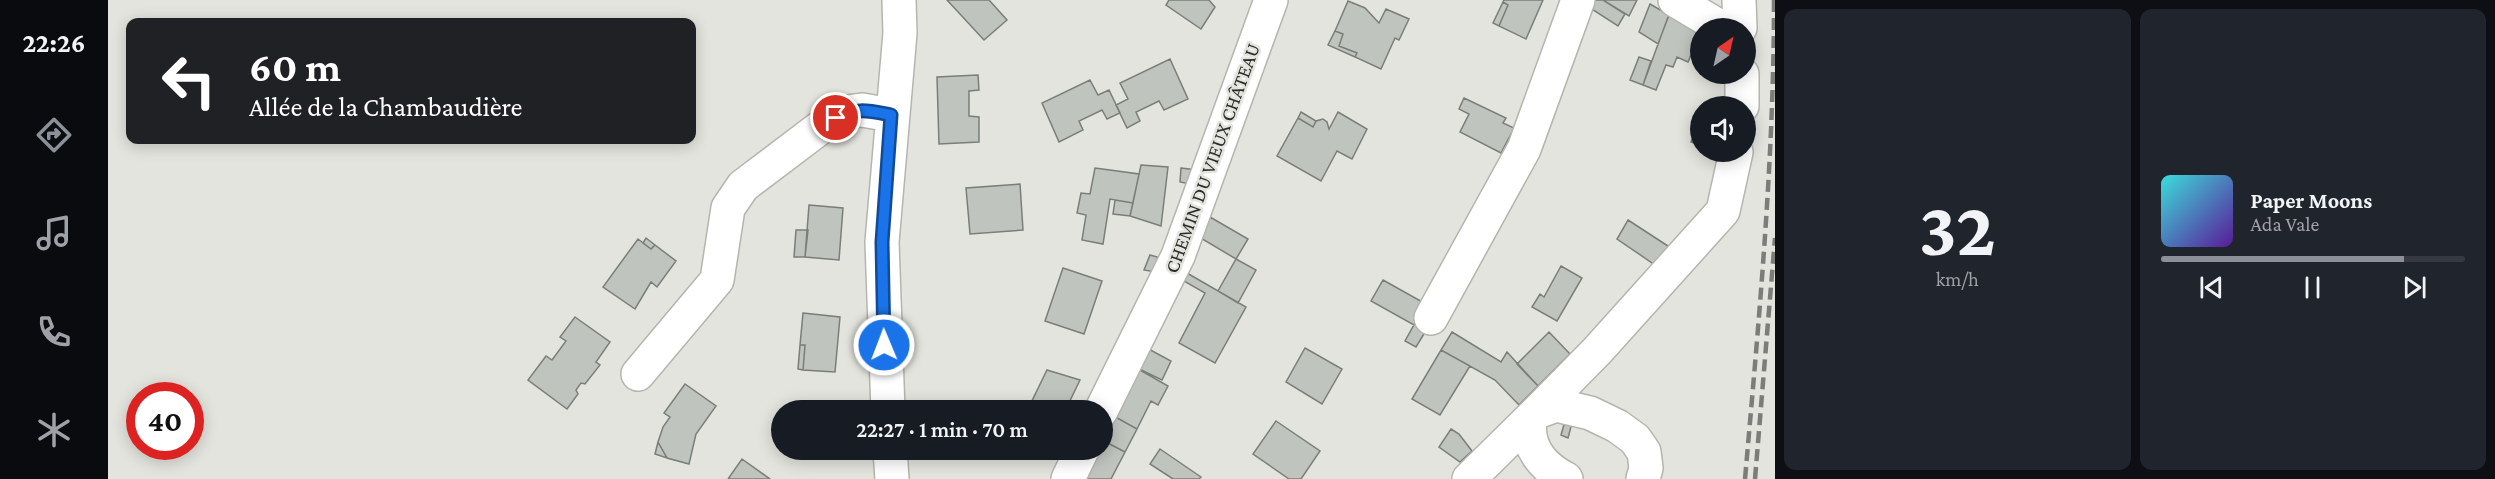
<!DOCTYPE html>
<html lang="fr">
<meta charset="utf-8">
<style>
:root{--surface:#171b24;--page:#20242c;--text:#f1f3f6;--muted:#9ea1a6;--line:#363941;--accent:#8c9099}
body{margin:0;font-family:"Crimson Pro",serif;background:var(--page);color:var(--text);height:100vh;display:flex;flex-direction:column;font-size:22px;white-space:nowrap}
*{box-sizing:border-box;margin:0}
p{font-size:20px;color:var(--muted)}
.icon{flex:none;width:33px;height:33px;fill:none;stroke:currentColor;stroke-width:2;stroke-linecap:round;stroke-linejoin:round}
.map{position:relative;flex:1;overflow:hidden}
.side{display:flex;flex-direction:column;gap:9px;padding:9px;background:#0d0f14;width:720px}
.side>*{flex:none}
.hud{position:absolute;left:18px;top:18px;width:570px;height:126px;border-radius:12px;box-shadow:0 3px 15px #0003;background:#202124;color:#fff;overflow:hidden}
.needle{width:39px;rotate:34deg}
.fabs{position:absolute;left:1582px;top:18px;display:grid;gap:12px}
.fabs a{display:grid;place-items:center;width:66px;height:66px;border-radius:50%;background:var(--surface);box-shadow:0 3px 15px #0003;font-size:30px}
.speed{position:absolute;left:18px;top:382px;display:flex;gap:12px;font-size:30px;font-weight:700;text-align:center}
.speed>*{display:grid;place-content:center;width:78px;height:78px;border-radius:50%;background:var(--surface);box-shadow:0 3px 15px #0003;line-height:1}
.speed .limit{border:9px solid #d22;background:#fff;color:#111}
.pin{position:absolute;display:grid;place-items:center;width:51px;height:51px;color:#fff;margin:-26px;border:3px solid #fff;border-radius:50%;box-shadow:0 2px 6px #0007}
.me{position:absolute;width:66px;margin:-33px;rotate:359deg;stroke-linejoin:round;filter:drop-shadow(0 0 4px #0008)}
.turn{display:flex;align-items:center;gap:21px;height:126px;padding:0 24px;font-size:27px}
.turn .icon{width:78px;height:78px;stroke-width:2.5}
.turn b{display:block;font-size:42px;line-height:51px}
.side .tile{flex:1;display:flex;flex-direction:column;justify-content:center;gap:9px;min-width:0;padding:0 21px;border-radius:12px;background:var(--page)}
.side .dial{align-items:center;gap:0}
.dial b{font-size:78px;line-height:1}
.song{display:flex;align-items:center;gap:18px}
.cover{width:72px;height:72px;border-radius:9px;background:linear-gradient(135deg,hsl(180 70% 55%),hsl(270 70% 35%))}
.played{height:6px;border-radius:3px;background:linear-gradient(90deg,var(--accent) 80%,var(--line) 80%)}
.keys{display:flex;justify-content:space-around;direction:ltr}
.side .tiles{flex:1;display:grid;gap:9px;grid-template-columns:repeat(2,1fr)}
.trip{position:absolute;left:663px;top:400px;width:342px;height:60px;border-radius:30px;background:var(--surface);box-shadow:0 3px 15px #0003;font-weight:600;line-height:60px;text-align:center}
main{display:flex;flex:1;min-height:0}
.tabs{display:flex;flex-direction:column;width:108px;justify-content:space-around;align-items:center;background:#090b0e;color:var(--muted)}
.tabs .icon{width:42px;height:42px}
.tabs .on{color:var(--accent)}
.tabs b{font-size:27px;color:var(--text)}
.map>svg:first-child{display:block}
.building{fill:#c0c4be;stroke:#7a7e79;stroke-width:1.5}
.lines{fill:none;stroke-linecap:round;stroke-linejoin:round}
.minor-casing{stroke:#b5b5af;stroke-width:36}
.minor{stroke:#fff;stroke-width:33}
.rail{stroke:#7c7c78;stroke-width:4.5;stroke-dasharray:12 6;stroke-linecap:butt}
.route-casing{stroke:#114b97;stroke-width:15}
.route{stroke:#1a73e8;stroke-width:10}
.labels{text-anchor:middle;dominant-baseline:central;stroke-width:5;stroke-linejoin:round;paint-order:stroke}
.street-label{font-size:20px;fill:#2c2c2a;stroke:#e4e4de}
</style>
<main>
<nav class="tabs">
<b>22:26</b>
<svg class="icon on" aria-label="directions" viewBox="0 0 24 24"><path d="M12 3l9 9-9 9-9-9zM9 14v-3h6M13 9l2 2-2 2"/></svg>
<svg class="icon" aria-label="music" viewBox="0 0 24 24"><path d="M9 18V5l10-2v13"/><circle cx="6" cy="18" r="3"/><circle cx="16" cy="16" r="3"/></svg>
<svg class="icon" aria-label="phone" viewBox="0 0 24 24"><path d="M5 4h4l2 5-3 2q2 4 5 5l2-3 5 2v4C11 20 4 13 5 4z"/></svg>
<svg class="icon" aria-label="climate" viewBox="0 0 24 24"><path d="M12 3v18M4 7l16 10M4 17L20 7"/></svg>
</nav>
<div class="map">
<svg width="1667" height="479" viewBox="0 0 1667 479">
<rect width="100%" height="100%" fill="#e4e4de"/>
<path class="building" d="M839 0H881L899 20 876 40Z
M1061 0H1101L1107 7 1093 29 1058 5Z
M1396 0H1435L1418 39 1391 26 1400 5 1395 2Z
M1481 0H1495L1517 14 1510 26 1479 6Z
M1495 0H1529L1521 16Z
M1240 1 1257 8 1271 23 1278 9 1301 19 1291 40 1287 38 1273 69 1247 57 1249 53 1231 46 1235 34 1227 31Z
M1395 2 1400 5 1391 26 1385 23Z
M1542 4 1561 15 1550 44 1531 32Z
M1563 9 1593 31 1580 62 1569 57 1565 67 1558 65 1548 90 1535 85Z
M1227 31 1235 34 1231 46 1249 53 1247 57 1220 45Z
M1531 57 1543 61 1535 85 1522 80Z
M1062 59 1080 99 1056 110 1051 101 1028 112 1032 121 1019 128 1008 105 1020 99 1012 83Z
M870 75 871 90 861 91V116L871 117V142L831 144 829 77Z
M982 80 990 95 1001 90 1012 113 999 119 994 110 971 121 975 130 951 142 934 103Z
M1356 98 1398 118 1395 123 1406 128 1393 153 1352 132 1361 114 1351 109Z
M1193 112 1208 121 1205 127 1190 118Z
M1230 112 1259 129 1244 159 1229 151 1213 181 1169 156 1190 118 1205 127 1208 121 1215 119 1219 122 1221 129Z
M1593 115V145L1583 142Z
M1033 165 1060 167 1053 226 1022 216Z
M987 168 1031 174 1025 203 1002 199 995 244 974 240 978 215 969 213 973 193 982 194Z
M1073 168 1098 171 1092 186 1072 182Z
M912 184 915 230 862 234 858 188Z
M1007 200 1025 203 1022 216 1005 214Z
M701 205 735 208 731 260 697 257Z
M1102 217 1140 239 1128 259 1091 237Z
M1520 220 1563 248 1547 265 1509 239Z
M688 230H700L697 257H686Z
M538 238 547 245 543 249 535 243Z
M530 239 543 249 547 245 568 261 549 287 543 282 527 309 495 287Z
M1042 255 1060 260 1053 273 1036 270Z
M1128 259 1148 270 1130 303 1110 291Z
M1453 266 1474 278 1449 321 1424 307 1432 294 1436 297Z
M955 268 994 281 976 334 937 321Z
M1072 269 1138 307 1107 363 1071 343 1097 293 1069 277Z
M1275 280 1318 304 1306 325 1263 301Z
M695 313 732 317 727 372 695 370 697 345H692Z
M467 317 502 342 488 362 492 365 477 384 473 383 468 390 470 394 459 409 420 380 438 356 444 360 458 341 452 337Z
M1307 323 1319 329 1308 347 1297 341Z
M1344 332 1393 362 1399 352 1430 386 1411 405 1387 380 1333 350Z
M1441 332 1462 354 1430 386 1409 364Z
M692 345H697L695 370 690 369Z
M1035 346 1063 361 1054 380 1025 366Z
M1197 348 1234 369 1214 404 1178 382Z
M1333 350 1362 366 1332 415 1304 399Z
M1025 366 1060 386 1050 405 1043 401 1029 429 1002 414Z
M939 370 972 380 957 411H919Z
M577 384 608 406 588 434 581 464 559 458 550 442 555 427 562 417 556 413Z
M1002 414 1029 429 1017 452 994 440V429Z
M1168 421 1212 451 1193 479H1181L1145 454Z
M1457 421 1464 423 1460 438 1453 435Z
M1343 429 1351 434 1364 451 1352 462 1331 447Z
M994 440 1017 452 1003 479H978L984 450H994Z
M550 442 559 458 547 454Z
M1052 449 1093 477 1091 479H1065L1042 464Z
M634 459 662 479H620Z"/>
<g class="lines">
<defs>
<path id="minor" d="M1567 0 1614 28
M1631 0 1632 28
M1634 74V106
M1323 318 1416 149 1470 0
M530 374 609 280 620 208 635 186 717 124 739 112 754 110 783 115
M780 411 774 242 792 33 791 0
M993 411 1070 256 1163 0
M1429 412 1489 351 1615 211 1628 152
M1422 420C1418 447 1435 467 1458 479
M782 450 784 479
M960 479 974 450
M1361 479 1429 412 1448 405 1482 413 1509 426 1527 439 1536 452 1538 468 1535 479"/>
</defs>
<use href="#minor" class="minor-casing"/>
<use href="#minor" class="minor"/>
<path class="rail" d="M1637 479C1651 319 1666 160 1666 0
M1647 479 1667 238"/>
</g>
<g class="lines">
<defs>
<path id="route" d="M728 118C747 107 762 111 783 115L774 242 776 345"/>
</defs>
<use href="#route" class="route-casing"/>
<use href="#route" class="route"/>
</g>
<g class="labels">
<g class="street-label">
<text transform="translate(1104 158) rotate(-70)">CHEMIN DU VIEUX CHÂTEAU</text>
</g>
</g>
</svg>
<div class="fabs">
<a><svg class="needle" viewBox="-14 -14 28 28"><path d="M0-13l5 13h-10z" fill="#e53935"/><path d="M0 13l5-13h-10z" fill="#9ea1a6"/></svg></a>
<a><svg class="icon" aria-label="sound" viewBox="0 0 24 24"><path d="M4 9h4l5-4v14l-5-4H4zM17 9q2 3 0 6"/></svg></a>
</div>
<div class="speed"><div class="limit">40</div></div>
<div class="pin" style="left:728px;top:118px;background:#d93025"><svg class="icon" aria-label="arrive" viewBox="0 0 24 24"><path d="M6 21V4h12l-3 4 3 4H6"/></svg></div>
<svg class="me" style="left:776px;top:345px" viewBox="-20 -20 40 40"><circle r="17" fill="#1a73e8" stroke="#fff" stroke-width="3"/><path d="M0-11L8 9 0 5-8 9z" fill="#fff"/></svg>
<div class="trip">22:27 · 1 min · 70 m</div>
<div class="hud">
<div class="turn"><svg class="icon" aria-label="left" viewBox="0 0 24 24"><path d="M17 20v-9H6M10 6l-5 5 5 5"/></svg><div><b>60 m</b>Allée de la Chambaudière</div></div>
</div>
</div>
<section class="side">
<div class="tiles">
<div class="tile dial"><b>32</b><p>km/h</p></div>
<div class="tile">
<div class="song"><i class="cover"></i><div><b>Paper Moons</b><p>Ada Vale</p></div></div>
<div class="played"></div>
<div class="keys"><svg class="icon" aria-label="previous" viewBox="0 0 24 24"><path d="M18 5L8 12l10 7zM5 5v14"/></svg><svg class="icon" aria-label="pause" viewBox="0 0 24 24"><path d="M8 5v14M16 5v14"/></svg><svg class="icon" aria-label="next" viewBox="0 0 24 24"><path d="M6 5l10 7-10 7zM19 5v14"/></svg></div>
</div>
</div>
</section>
</main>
